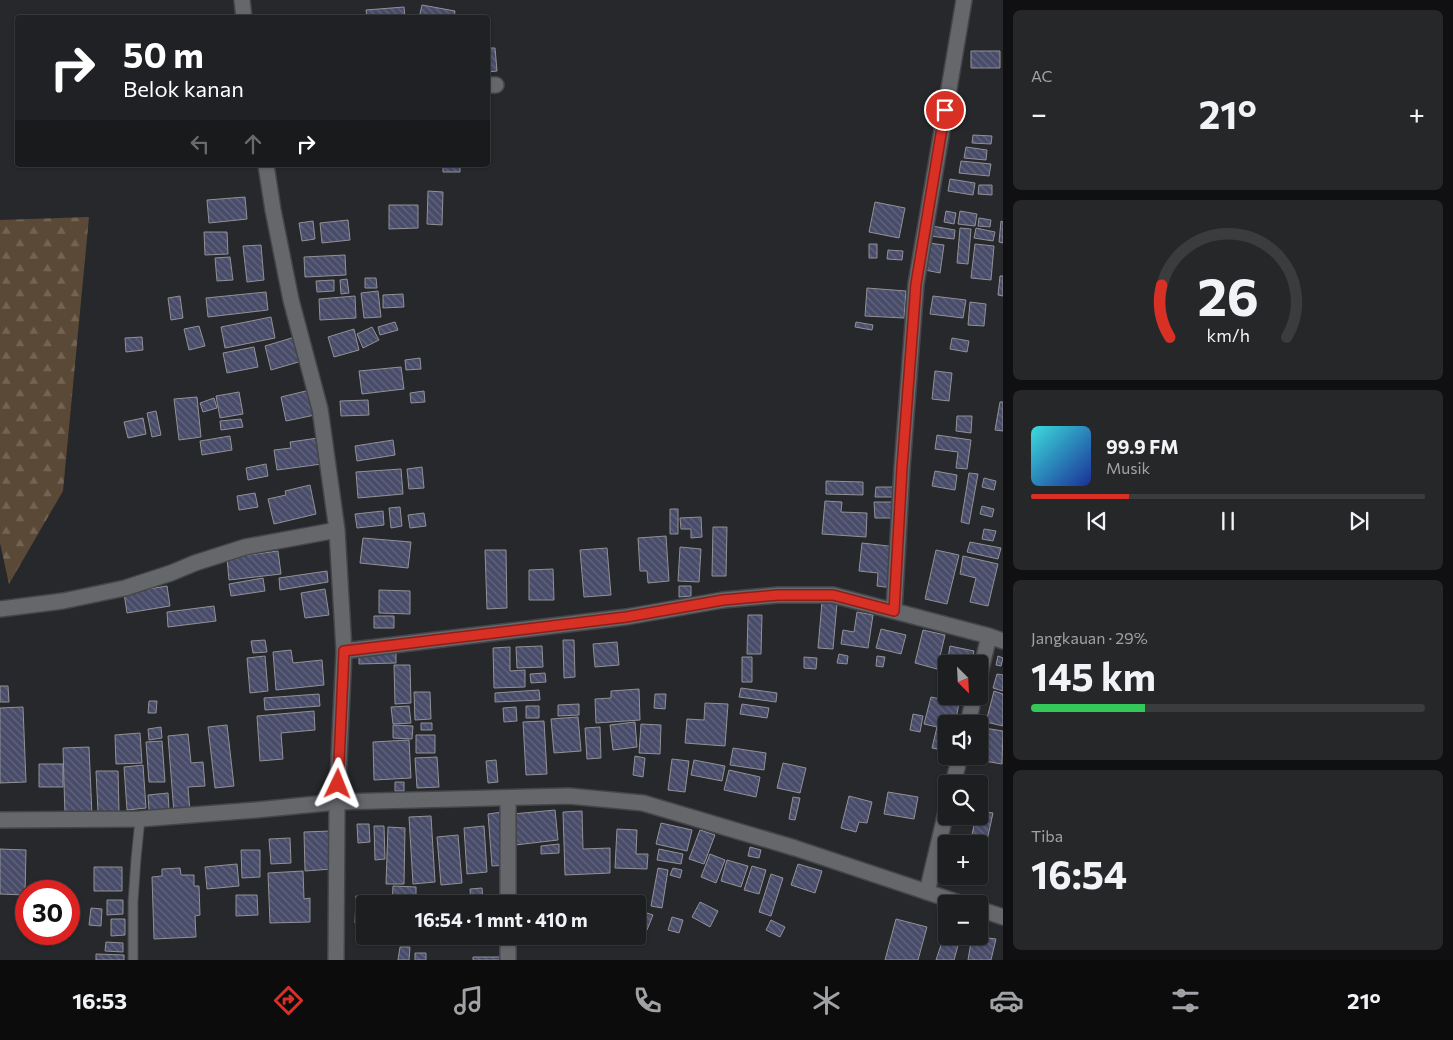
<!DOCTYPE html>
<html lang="id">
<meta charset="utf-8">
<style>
:root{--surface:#1d1e20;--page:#252729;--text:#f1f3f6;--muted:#a0a2a5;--line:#3b3c3e;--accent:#d93025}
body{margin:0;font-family:Commissioner,sans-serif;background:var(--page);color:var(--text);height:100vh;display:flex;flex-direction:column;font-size:19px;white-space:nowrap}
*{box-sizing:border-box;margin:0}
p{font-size:16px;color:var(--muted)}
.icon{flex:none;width:28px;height:28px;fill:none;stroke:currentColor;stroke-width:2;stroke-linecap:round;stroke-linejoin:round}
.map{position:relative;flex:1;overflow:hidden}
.side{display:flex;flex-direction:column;gap:10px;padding:10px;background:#101012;width:450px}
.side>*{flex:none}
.guide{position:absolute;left:15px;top:15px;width:475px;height:152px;border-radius:5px;box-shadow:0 1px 4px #0004,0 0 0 1px var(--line);background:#202124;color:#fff;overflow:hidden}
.needle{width:32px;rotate:156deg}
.buttons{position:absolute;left:938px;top:655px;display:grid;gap:10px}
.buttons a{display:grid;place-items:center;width:50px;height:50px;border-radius:5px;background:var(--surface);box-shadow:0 1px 4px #0004,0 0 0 1px var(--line);font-size:25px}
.speed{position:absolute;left:15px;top:880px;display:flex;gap:10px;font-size:25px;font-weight:700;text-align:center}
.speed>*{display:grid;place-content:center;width:65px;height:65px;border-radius:50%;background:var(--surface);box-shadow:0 1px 4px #0004,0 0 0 1px var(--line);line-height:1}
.speed .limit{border:8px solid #d22;background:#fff;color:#111}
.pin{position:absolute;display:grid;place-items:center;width:42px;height:42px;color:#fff;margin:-21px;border:2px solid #fff;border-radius:50%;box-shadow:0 1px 5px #0007}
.me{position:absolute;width:55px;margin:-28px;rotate:2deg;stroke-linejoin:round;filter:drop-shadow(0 0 4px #0008)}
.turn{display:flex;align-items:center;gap:18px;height:105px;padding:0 25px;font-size:22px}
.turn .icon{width:65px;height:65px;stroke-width:2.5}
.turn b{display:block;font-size:35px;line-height:42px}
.lanes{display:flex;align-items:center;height:48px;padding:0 25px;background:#0003;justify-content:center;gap:25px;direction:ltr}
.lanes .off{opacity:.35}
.big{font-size:38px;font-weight:700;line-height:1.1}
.side .tile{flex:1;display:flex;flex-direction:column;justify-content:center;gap:8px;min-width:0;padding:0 18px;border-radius:8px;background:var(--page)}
.side .dial{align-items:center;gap:0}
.dial svg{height:130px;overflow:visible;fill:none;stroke:var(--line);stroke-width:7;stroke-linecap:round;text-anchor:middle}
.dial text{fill:var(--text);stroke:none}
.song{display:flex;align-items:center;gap:15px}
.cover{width:60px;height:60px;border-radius:8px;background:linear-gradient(135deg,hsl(180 70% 55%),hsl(230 70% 35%))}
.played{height:5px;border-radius:2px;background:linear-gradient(90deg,var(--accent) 25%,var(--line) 25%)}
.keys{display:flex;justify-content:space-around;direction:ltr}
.heat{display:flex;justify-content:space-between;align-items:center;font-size:28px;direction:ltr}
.charge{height:8px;border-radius:4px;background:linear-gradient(90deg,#34c759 29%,var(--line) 0)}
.trip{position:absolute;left:356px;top:895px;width:290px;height:50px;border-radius:5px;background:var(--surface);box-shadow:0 1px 4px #0004,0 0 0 1px var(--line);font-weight:700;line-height:50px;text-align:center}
.tab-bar{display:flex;height:80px;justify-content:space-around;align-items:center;background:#0c0c0d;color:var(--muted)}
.tab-bar .icon{width:35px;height:35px}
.tab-bar .active{color:var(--accent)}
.tab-bar b{font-size:22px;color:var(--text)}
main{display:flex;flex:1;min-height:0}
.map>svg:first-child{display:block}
.forest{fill:url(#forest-firs)}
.building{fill:url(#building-back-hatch);stroke:#919196}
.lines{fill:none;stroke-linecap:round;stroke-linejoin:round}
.lane-casing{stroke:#444548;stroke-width:11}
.street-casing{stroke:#444548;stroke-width:18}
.secondary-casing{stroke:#444548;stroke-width:18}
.lane{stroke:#66676b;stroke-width:9}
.street{stroke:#66676b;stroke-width:15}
.secondary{stroke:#66676b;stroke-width:15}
.route-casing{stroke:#8d1f18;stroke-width:12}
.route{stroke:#d93025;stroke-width:9}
</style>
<main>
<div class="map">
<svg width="1003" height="960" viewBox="0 0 1003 960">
<defs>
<pattern id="forest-firs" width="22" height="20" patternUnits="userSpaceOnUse" patternTransform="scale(1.25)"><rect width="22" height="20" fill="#5a4936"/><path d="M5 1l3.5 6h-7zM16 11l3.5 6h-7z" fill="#726353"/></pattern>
<pattern id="building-back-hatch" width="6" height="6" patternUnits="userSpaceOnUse" patternTransform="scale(1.25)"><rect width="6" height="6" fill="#494c69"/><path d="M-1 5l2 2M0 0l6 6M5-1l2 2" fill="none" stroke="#63667f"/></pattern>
</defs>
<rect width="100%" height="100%" fill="#27282b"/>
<path class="forest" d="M89 217 63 491 9 584 0 543V220Z"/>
<path class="building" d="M422 5 455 11 454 18H419Z
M404 7 405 18H367L366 10Z
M488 48H495L497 71 488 72Z
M971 51H1000V68H971Z
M973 135 992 136 991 144 972 143Z
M966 147 987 150 986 160 964 158Z
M961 161 991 164 989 176 959 173Z
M443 165H460V172H443Z
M950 179 975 183 973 195 948 191Z
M979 185H992V195L978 194Z
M428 191 443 192 442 225 427 224Z
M245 197 247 219 209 223 207 200Z
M875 202 905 208 899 238 869 232Z
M389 205H418V228L389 229Z
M946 211 956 213 954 224 944 222Z
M960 211 977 214 975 226 958 224Z
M979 218 991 220 990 227 978 226Z
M348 220 350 240 322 243 320 223Z
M313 221 315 239 302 241 299 223Z
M1001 221 1003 222V243L999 242Z
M932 226 955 230 954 239 930 236Z
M960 228 971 229 968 264 957 263Z
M976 228 995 232 993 241 974 238Z
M204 232H227L228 254 205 255Z
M929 243 944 245 940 273 925 270Z
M869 244H877V258H869Z
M975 244 994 246 991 280 971 278Z
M261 245 264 280 247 282 243 246Z
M888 250 903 251 902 260 887 259Z
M345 255 346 275 305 277 304 257Z
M230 257 233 280 217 281 215 258Z
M1000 276H1003V296L998 295Z
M365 278H376L377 288H365Z
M347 279 349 293 341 294 340 280Z
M334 280V291L317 292 316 281Z
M867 288 906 291 904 318 865 316Z
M378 291 381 317 364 318 361 293Z
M266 292 268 310 208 317 206 298Z
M403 294 404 307 383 308V295Z
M180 296 183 318 171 320 168 298Z
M355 296 356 318 320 320 319 299Z
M933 296 966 300 963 318 930 314Z
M970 302 986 304 984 326 968 325Z
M271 317 275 338 225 348 221 327Z
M395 322 398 330 380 335 378 327Z
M856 322 873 325 872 330 855 327Z
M199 326 205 346 189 350 184 329Z
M372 327 379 340 363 348 357 334Z
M354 329 359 350 334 357 328 337Z
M142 337 143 350 126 352 125 338Z
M295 337 302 361 271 370 265 346Z
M952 338 969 341 967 352 950 349Z
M254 347 258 367 227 373 223 353Z
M420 358 421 369 406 370 405 360Z
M401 367 404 389 362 394 359 371Z
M935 371 952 373 949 401 932 399Z
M310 390 315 415 286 421 281 397Z
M424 391 425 402 411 403 410 393Z
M239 392 243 414 220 418 216 396Z
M197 397 201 437 179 440 174 399Z
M214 398 217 408 203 412 200 403Z
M368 400 369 415 341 416 340 401Z
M1000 402H1003V431L995 430Z
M156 411 161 435 152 437 147 413Z
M957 416H972L971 433 956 431Z
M143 418 146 434 128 438 124 422Z
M241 419 243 427 221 430 220 421Z
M937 435 971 440 967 469 956 468 958 452 935 449Z
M230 436 232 450 202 455 200 441Z
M318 438 322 464 277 470 274 450 291 448 290 442Z
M393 440 395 455 357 461 355 446Z
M266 464 268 476 248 480 246 468Z
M422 467 424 488 409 489 407 469Z
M401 469 403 494 358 498 356 472Z
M935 471 957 475 955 490 932 486Z
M969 473 978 474 969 524 961 522Z
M984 478 996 481 994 490 982 487Z
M826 481 863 482V495L826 494Z
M310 485 316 514 274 524 268 499 286 495 285 491Z
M876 487H898L897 497H875Z
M255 493 258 507 239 510 237 496Z
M825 501 842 502 841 512 867 513 866 537 822 534Z
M874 502H896V518H875Z
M982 506 994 509 992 517 980 514Z
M400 507 402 526 391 528 389 508Z
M670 509H678V534H670Z
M383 511 384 525 357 528 355 514Z
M424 513 426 526 410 528 408 515Z
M701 517 702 537 691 538V529H681L680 518Z
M713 527H727L726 576H712Z
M984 529 996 531 993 541 982 539Z
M666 536 669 581 648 583 647 571H640L638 538Z
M363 538 411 542 408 568 360 563Z
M970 542 1001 548 998 559 967 552Z
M862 543 897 547 893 588 877 586 878 573 859 571Z
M680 547 701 549 699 582 678 581Z
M607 548 611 595 584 597 580 550Z
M485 550H506L507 608 487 609Z
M936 550 959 555 947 604 925 599Z
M278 551 281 574 229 580 227 558Z
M963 556 998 564 988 606 970 602 976 578 960 574Z
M553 569 554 600H529V570Z
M327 571 328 582 280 590 279 578Z
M263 578 265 591 231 596 229 584Z
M167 586 170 606 127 613 124 593Z
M679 586H691V596L679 597Z
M325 589 329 615 305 618 301 593Z
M379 590 410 591V614L379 613Z
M822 602 837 603 833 649 818 648Z
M214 606 216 621 168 627 167 612Z
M857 612 873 615 868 648 841 644 843 630 854 632Z
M748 615H762L761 654H747Z
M374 616H394V628H374Z
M881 629 906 635 901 654 876 648Z
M923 630 945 635 937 669 915 663Z
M265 640 267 652 253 653 251 641Z
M563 640H574L575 677 564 678Z
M617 642 619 665 595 667 593 644Z
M542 646 543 667 517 668 516 647Z
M950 646 974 651 971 664H947Z
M510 647V671L525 670V687L494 688 493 648Z
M291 650 293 663 322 660 324 685 276 690 273 652Z
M396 653V663L359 664V654Z
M839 654 848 656 847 664 837 663Z
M265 656 268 691 250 693 247 658Z
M877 656 885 657 883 667 876 666Z
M998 656 1003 658 1001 666 996 665Z
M742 657H752V682H742Z
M804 657 817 658 816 669 804 668Z
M394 665H410L411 703 395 704Z
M545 673 546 682 531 683 530 674Z
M997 674 1003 675V691L993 688Z
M0 686H8L9 702H0Z
M741 688 777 693 776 702 739 697Z
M639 689 640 720 596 723 595 699 611 698V691Z
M539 690 540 700 495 702V693Z
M994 691 1003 694V726L986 722Z
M414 692H430L431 719 415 720Z
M319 694 320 706 265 710 264 698Z
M655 694H666L665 709 654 708Z
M931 697 959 703 955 724H946V751L932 748 937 727 924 724Z
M149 701H157L156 713H148Z
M705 703 728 704 725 746 685 743 687 719 704 720Z
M579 704V715L558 716V705Z
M742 704 769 708 767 718 740 714Z
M409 706 411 723 393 724 391 707Z
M526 706H539V718H526Z
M23 707 26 782 0 783V708Z
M516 707 517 721 504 722 503 708Z
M314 711 315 730 281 733 283 759 260 761 257 716Z
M913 714 923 716 920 732 910 730Z
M578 717 581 751 554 753 551 719Z
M544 721 547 774 526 775 523 722Z
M635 722 637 747 613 750 610 725Z
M421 723H432V730H421Z
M641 724 661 725 660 754 639 753Z
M227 725 234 786 215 788 208 727Z
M393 725 413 726 412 739 393 738Z
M161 727 162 738 149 740 148 729Z
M600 727 601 758 587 759 585 728Z
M984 728 1003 731 1002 764 978 760Z
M140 733 142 763 116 764 115 735Z
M188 734 191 763 203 762 205 786 188 787 190 812 174 813 168 736Z
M416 735H435V753H416Z
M409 740 411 778 374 780 373 742Z
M162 741 165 782H149L146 742Z
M89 747 92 815 65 816 63 748Z
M733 748 766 753 764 770 730 765Z
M635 756 645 758 643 777 633 775Z
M437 757 439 787 417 788 415 758Z
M672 759 689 761 685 792 668 790Z
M496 760 498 782 488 783 486 761Z
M694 760 725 766 722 781 691 775Z
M783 763 806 768 800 793 777 788Z
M39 764H63V787H39Z
M143 765 146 808 127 810 124 767Z
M729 770 760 777 756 797 724 790Z
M96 771H118L119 811 98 812Z
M395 782H404V791H395Z
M888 792 918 797 914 819 884 814Z
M168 793 169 809 149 810 148 795Z
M849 796 872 802 867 823 859 822 856 832 841 828Z
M793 797 800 798 795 820 789 819Z
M555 810 558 840 515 845 513 814Z
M582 811 583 849 610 848V873L565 875 563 812Z
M979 811 993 813 984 854 979 853V844H970L976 816H979Z
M502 812 507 865 492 866 488 814Z
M431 816 435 882 413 884 409 817Z
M661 823 692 830 687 851 656 844Z
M357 824H369L370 842 358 843Z
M374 826H384L385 859 375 860Z
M484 826 487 872 467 874 464 828Z
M388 827 405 828 404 884H386Z
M617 829 637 830 636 854H648L647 869 615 868Z
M700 830 715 835 704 864 689 859Z
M331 831 332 869 305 871 304 832Z
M458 835 462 883 441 885 437 837Z
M290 838 291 863 271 864 269 839Z
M559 844V853L541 854V846Z
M750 847 761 850 759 858 748 856Z
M0 849 26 850 25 895 0 894Z
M659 849 683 854 681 864 657 860Z
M241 850H260V877L242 878Z
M710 854 725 860 716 883 701 877Z
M727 860 748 866 741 887 721 881Z
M237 864 239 886 207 889 205 867Z
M798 864 822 871 815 893 791 885Z
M752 866 766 870 759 894 744 890Z
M94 867H122V891H94Z
M180 868 181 875H194V886H199L200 915 195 916 196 937 154 939 152 877 162 876V869Z
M658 868 668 870 662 908 651 906Z
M673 868 682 870 680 878 670 875Z
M303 871 304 899 310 898V922L270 923 268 873Z
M771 874 783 878 771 916 759 912Z
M393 886 416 887V904H392Z
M482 888 483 902 471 903 470 889Z
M236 895H257L258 915 236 916Z
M356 896 389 897 388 904H365V923H355Z
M107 900H123V914L107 915Z
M700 902 718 911 710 927 692 917Z
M91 908 102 909 101 926 89 925Z
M647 913 653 915 647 930 641 927Z
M672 917 683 920 679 933 668 930Z
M111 919H125V935L111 936Z
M896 919 927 927 918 960H885Z
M771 920 785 927 780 937 766 930Z
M945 933H946V936L960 938 954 960H936Z
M567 936H587V944L568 945Z
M972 936 996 939 991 960H968Z
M106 942 123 943V952L105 951Z
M400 947H410L409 960H398Z
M415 953H426V960H415Z
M96 954 124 955V960H96Z
M473 957H505V960H473Z"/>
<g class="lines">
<defs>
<path id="lane" d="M133 960V902L136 859 140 819"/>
<path id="street" d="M242 0 244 18
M488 85H496
M266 165 273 210 291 300 320 409 337 530 344 651 337 802 336 960
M0 609 63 601 125 588 171 573 195 563 245 547 337 530
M894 611 902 468 916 284 964 0
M344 651 626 617 723 600 778 595H833L989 636 1003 641
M979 678 989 636
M968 724 974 696
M953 784 960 756
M508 798V904
M927 892 946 812
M508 936V960"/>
<path id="secondary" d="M0 820 140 819 256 810 337 802 569 796 643 803 795 848 963 904
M979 909 1003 917"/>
</defs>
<use href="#lane" class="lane-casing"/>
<use href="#street" class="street-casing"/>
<use href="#secondary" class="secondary-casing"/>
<use href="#lane" class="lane"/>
<use href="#street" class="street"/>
<use href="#secondary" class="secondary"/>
</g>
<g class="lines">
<defs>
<path id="route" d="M338 784 344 651 626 617 723 600 778 595H833L894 611 902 468 916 284 945 110"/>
</defs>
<use href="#route" class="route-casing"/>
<use href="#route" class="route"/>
</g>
</svg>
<div class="buttons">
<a><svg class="needle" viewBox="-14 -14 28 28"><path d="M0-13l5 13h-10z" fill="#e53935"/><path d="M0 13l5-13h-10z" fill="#a0a2a5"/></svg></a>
<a><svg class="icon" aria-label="sound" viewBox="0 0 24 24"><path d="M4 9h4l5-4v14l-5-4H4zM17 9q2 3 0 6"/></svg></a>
<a><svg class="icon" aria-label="search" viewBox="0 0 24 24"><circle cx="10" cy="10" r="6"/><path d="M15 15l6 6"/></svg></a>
<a>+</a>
<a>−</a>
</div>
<div class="speed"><div class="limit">30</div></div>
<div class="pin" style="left:945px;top:110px;background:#d93025"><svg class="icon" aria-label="arrive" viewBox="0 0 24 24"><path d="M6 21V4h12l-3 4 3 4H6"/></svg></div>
<svg class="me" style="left:338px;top:784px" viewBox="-20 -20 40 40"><path d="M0-17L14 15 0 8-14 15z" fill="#d93025" stroke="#fff" stroke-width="4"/></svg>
<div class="trip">16:54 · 1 mnt · 410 m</div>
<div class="guide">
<div class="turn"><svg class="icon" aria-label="right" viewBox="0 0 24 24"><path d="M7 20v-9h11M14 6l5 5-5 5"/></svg><div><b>50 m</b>Belok kanan</div></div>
<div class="lanes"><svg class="icon off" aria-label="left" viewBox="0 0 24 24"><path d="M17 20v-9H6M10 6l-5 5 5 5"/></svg><svg class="icon off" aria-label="ahead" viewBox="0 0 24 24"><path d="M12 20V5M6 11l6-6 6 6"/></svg><svg class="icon" aria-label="right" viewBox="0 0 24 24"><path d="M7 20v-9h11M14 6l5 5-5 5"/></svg></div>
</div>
</div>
<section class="side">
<div class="tile"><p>AC</p>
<div class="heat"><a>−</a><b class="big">21°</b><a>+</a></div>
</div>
<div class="tile dial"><svg viewBox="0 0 100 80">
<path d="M14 69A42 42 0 1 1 86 69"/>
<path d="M14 69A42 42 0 0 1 9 37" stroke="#d93025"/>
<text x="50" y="56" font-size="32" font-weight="700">26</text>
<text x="50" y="72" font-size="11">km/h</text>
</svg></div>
<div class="tile">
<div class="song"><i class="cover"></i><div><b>99.9 FM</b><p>Musik</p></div></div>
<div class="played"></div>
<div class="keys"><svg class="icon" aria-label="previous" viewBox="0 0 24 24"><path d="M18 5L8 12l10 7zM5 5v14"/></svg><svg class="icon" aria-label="pause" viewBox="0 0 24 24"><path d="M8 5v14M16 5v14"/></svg><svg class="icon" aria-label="next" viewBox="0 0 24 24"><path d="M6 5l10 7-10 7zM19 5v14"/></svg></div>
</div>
<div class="tile"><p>Jangkauan · 29%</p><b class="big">145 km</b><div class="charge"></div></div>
<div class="tile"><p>Tiba</p><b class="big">16:54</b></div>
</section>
</main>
<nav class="tab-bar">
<b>16:53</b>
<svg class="icon active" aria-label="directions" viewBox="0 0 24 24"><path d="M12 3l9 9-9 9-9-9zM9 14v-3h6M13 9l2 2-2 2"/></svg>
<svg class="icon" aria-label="music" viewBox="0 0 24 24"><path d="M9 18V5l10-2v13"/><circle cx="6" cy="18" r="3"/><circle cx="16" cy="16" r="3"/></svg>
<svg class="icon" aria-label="phone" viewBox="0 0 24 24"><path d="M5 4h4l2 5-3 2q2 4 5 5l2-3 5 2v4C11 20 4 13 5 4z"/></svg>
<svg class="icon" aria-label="climate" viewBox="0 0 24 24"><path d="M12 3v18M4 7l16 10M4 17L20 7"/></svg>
<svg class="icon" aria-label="car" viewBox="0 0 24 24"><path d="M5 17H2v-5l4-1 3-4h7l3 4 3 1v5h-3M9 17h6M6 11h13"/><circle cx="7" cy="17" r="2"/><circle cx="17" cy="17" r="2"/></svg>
<svg class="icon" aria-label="filters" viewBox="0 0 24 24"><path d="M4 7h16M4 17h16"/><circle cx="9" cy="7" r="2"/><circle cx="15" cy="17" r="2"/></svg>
<b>21°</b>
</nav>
